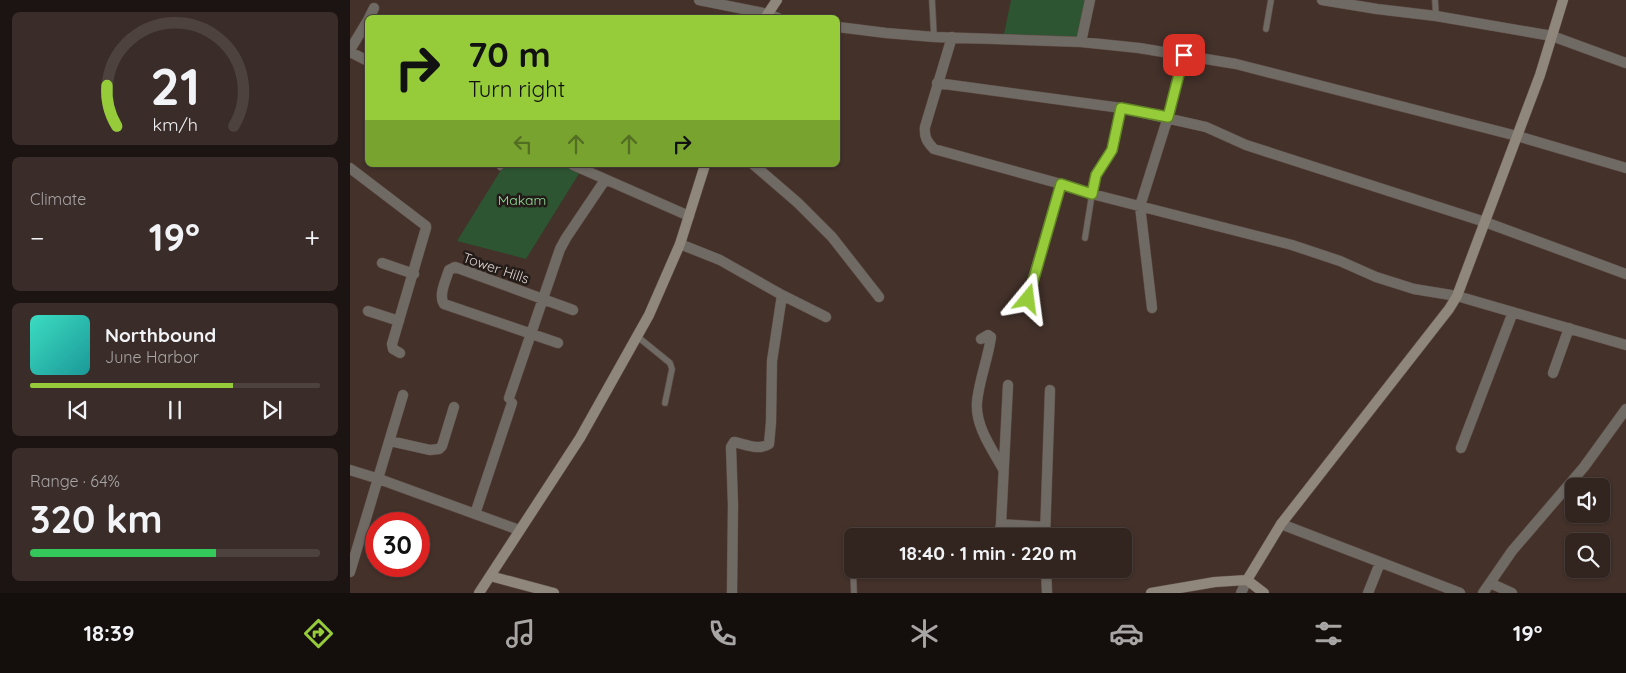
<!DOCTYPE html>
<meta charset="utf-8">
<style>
:root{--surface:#322520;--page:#3a2d29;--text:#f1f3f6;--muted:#a8a5a5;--line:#4d423e;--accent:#96cc3a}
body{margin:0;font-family:Quicksand,sans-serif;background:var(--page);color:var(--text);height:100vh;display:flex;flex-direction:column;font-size:19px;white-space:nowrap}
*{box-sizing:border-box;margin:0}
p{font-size:16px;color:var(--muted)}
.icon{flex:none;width:28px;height:28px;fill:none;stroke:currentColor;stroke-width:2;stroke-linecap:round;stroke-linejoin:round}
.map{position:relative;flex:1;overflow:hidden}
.panel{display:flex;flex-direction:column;gap:12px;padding:12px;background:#1c1412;width:350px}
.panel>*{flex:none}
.banner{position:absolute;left:15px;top:15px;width:475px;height:152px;border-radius:8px;box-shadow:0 1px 4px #0004,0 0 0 1px var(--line);background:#96cc3a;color:#111;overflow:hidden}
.buttons{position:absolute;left:1215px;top:478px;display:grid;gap:10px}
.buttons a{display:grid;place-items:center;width:45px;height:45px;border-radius:8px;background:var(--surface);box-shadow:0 1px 4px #0004,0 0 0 1px var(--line);font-size:25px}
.speed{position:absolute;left:15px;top:512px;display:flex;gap:10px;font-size:25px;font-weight:700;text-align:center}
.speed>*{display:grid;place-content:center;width:65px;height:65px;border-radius:50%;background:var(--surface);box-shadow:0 1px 4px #0004,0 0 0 1px var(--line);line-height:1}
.speed .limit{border:8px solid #d22;background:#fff;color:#111}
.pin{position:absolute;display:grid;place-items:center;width:42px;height:42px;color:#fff;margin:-21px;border-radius:10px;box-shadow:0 2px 8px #0006}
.me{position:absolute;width:55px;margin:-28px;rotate:16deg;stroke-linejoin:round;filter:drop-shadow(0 0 4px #0008)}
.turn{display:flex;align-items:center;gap:18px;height:105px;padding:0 20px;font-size:22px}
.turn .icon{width:65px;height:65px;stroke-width:2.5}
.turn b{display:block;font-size:35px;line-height:42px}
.lanes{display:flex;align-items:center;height:48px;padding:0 20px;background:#0003;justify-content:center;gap:25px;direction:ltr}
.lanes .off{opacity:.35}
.big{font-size:38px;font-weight:700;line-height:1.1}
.panel .card{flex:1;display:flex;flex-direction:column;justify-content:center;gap:8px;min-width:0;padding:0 18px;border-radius:8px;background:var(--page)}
.panel .dial{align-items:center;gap:0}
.dial svg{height:130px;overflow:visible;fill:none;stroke:var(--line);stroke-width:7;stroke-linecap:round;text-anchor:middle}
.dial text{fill:var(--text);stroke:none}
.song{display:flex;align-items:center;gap:15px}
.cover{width:60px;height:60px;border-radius:8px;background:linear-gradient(135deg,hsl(170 70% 55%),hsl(180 70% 35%))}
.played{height:5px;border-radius:2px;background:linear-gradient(90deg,var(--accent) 70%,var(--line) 70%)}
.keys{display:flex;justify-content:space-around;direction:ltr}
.heat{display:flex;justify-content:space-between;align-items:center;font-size:28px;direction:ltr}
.charge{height:8px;border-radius:4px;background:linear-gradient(90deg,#34c759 64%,var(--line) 0)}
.trip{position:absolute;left:494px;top:528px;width:288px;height:50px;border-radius:8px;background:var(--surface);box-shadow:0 1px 4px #0004,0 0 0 1px var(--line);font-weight:700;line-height:50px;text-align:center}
.tabs{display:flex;height:80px;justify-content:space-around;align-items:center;background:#140f0d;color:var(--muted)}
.tabs .icon{width:35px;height:35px}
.tabs .selected{color:var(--accent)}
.tabs b{font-size:22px;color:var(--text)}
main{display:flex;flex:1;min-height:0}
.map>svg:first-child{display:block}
.green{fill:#2d5532}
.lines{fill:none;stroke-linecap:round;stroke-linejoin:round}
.lane-casing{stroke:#5f4e48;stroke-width:7}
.street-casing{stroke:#5f4e48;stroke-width:11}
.secondary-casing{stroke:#5f4e48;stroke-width:11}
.lane{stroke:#6f6a63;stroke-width:5.5}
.street{stroke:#6f6a63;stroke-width:10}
.secondary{stroke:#8f877b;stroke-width:10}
.route-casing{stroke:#628526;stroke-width:12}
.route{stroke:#96cc3a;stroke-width:9}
.labels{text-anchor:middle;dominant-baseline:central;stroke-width:5;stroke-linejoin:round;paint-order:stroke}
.park-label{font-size:14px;fill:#91e099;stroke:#231b18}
.street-label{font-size:14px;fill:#dfd3cf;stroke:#231b18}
</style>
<main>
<section class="panel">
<div class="card dial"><svg viewBox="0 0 100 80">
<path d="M14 69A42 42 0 1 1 86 69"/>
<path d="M14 69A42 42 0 0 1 8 44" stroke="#96cc3a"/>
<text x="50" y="56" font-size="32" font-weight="700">21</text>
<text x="50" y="72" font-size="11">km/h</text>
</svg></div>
<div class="card"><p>Climate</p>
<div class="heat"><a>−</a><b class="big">19°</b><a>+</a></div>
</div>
<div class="card">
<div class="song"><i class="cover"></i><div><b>Northbound</b><p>June Harbor</p></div></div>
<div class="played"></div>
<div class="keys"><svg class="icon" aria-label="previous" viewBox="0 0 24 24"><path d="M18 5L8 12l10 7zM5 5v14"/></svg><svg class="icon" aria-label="pause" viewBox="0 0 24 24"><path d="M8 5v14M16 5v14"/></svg><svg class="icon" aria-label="next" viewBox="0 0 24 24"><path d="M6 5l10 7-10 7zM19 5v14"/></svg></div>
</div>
<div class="card"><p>Range · 64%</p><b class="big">320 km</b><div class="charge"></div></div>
</section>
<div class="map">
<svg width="1276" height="593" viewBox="0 0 1276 593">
<rect width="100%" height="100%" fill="#43312a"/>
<path class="green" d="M661 0H738L729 40 654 34Z
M154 165H216L230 172 176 259 107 241Z"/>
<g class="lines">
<defs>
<path id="lane" d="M582 0 584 37
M1085 0 1086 16
M916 29 921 0
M150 167 152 165
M735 238 742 194
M288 337 320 363 322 369 315 403
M503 569 504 593"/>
<path id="street" d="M349 0 418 14 428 18
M972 0 1027 9 1086 16 1202 36 1276 63
M19 18 24 8
M488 27 536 33 584 37 731 42 789 48 886 64 1167 136 1276 168
M602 37 575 127C574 137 577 142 584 149L711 184 742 194 942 245 990 261 1026 277 1064 289 1107 296 1276 345
M731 42 740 0
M0 50 18 20
M0 52 18 61
M587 83 771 108 856 127 896 145 1135 222 1276 274
M223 165 339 216
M404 165 448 203 482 237 529 297
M0 168 76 226V228L42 344 43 349 50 353
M742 194 746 175 762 150 771 108
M330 244 370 260 432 295 476 317
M32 263 64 274
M677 299 711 184
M802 308 790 206 818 117 834 55
M18 311 49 321
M631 339 638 335 641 337C638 359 629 380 627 402 625 426 642 449 653 469
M208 343 94 304C88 295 96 280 99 270L105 267 223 310
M1203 373 1219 328
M658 385 651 524 695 527
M159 398 210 249 216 238 255 180
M40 441 80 450 89 449 92 446 104 407
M1111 448 1163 312
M0 470 29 479 169 530
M125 514 162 403
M931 524 1110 593
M649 536 651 524
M695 536 700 390
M696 569 697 593
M0 572 53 395
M1140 583 1162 593
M382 593 383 505 381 447 384 442C395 444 409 451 419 444L421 422 422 361 432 295
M891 593 897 580
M1018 593 1030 563
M1133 593 1162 551 1234 467 1276 409"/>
<path id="secondary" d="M415 18 427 0
M140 576 204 593
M129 593 230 438 299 315 330 244 355 165
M801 593 865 582 897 580
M914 593 897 580 931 524 1099 309 1107 296 1190 75 1213 0"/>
</defs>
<use href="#lane" class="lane-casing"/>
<use href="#street" class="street-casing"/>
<use href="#secondary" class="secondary-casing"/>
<use href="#lane" class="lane"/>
<use href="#street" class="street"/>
<use href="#secondary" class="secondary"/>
</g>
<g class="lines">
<defs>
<path id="route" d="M678 299 711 184 742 194 746 175 762 150 771 108 818 117 834 55"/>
</defs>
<use href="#route" class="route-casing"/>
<use href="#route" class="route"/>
</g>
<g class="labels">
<g class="park-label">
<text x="172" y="200">Makam</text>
</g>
<g class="street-label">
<text transform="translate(146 268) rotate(19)">Tower Hills</text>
</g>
</g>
</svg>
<div class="buttons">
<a><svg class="icon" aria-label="sound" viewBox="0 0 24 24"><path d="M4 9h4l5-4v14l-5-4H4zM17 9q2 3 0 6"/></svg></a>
<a><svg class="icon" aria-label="search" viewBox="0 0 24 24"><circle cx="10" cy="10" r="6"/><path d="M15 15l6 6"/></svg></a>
</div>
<div class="speed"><div class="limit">30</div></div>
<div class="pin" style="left:834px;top:55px;background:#d93025"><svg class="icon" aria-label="arrive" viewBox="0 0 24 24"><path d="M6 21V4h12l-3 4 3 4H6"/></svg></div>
<svg class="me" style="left:678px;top:299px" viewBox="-20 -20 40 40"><path d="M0-17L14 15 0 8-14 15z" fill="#96cc3a" stroke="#fff" stroke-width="4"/></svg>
<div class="trip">18:40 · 1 min · 220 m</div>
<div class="banner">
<div class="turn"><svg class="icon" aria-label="right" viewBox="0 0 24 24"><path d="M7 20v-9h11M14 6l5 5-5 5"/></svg><div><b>70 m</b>Turn right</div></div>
<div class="lanes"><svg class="icon off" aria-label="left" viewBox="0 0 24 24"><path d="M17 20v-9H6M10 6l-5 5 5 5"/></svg><svg class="icon off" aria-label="ahead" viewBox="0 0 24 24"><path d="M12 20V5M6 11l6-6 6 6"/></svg><svg class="icon off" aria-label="ahead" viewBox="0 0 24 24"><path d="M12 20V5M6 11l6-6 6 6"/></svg><svg class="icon" aria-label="right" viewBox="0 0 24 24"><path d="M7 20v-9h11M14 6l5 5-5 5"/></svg></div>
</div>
</div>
</main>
<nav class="tabs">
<b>18:39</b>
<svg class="icon selected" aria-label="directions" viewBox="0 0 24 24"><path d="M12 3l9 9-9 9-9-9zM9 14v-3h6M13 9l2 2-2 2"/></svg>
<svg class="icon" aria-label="music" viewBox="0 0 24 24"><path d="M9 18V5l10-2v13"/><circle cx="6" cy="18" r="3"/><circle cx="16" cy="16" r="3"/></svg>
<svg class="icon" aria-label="phone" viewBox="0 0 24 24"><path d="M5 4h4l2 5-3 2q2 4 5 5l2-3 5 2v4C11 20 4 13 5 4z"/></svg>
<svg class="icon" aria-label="climate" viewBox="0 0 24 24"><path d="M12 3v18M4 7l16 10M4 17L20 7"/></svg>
<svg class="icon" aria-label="car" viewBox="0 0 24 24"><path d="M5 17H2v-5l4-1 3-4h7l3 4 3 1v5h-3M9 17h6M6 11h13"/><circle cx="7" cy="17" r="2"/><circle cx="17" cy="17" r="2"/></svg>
<svg class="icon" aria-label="filters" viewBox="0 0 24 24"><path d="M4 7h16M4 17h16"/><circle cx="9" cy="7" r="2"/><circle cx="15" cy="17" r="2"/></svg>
<b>19°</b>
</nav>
